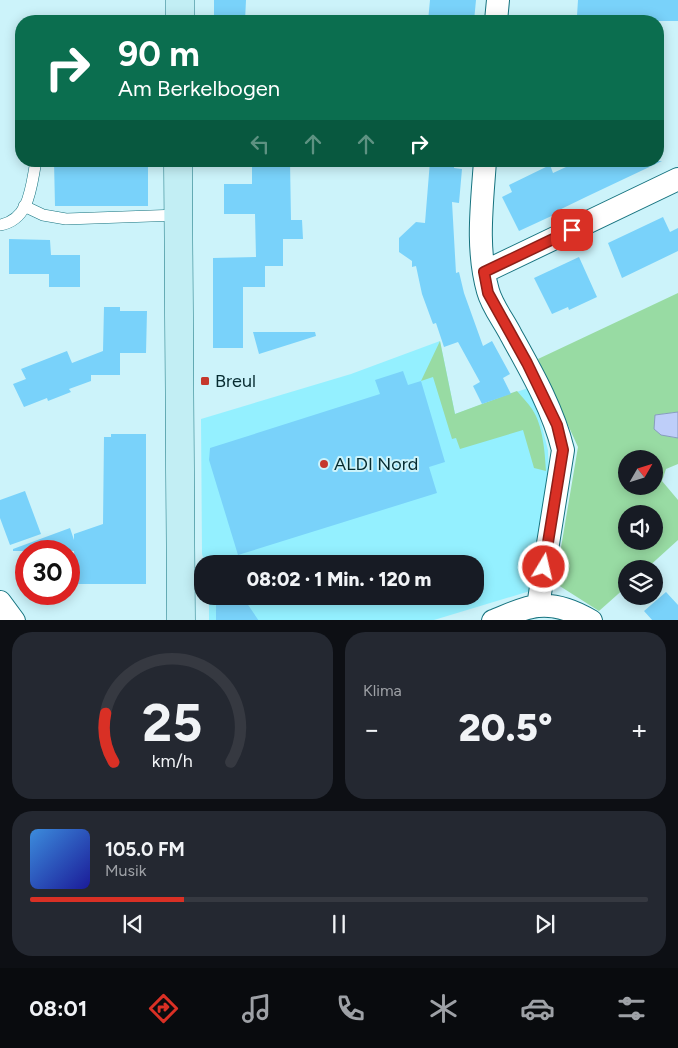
<!DOCTYPE html>
<html lang="de">
<meta charset="utf-8">
<style>
:root{--surface:#171b24;--page:#242831;--text:#f1f3f6;--muted:#9ea1a6;--line:#363941;--accent:#d93025}
body{margin:0;font-family:Figtree,sans-serif;background:var(--page);color:var(--text);height:100vh;display:flex;flex-direction:column;font-size:19px;white-space:nowrap}
*{box-sizing:border-box;margin:0}
p{font-size:16px;color:var(--muted)}
.icon{flex:none;width:28px;height:28px;fill:none;stroke:currentColor;stroke-width:2;stroke-linecap:round;stroke-linejoin:round}
.map{position:relative;height:620px;overflow:hidden}
.drawer{display:flex;flex-direction:column;gap:12px;padding:12px;background:#0d0f14;flex:1}
.drawer>*{flex:none}
.top-card{position:absolute;left:15px;top:15px;width:649px;height:152px;border-radius:20px;box-shadow:0 2px 12px #0003;background:#0b6e4f;color:#fff;overflow:hidden}
.needle{width:32px;rotate:51deg}
.buttons{position:absolute;left:618px;top:450px;display:grid;gap:10px}
.buttons a{display:grid;place-items:center;width:45px;height:45px;border-radius:50%;background:var(--surface);box-shadow:0 2px 12px #0003;font-size:25px}
.speed{position:absolute;left:15px;top:540px;display:flex;gap:10px;font-size:25px;font-weight:700;text-align:center}
.speed>*{display:grid;place-content:center;width:65px;height:65px;border-radius:50%;background:var(--surface);box-shadow:0 2px 12px #0003;line-height:1}
.speed .limit{border:8px solid #d22;background:#fff;color:#111}
.pin{position:absolute;display:grid;place-items:center;width:42px;height:42px;color:#fff;margin:-21px;border-radius:10px;box-shadow:0 2px 8px #0006}
.me{position:absolute;width:55px;margin:-28px;rotate:9deg;stroke-linejoin:round;filter:drop-shadow(0 0 4px #0008)}
.turn{display:flex;align-items:center;gap:18px;height:105px;padding:0 20px;font-size:22px}
.turn .icon{width:65px;height:65px;stroke-width:2.5}
.turn b{display:block;font-size:35px;line-height:42px}
.lanes{display:flex;align-items:center;height:48px;padding:0 20px;background:#0003;justify-content:center;gap:25px;direction:ltr}
.lanes .off{opacity:.35}
.big{font-size:38px;font-weight:800;line-height:1.1}
.drawer .tile{flex:1;display:flex;flex-direction:column;justify-content:center;gap:8px;min-width:0;padding:0 18px;border-radius:20px;background:var(--page)}
.drawer .dial{align-items:center;gap:0}
.dial svg{height:130px;overflow:visible;fill:none;stroke:var(--line);stroke-width:7;stroke-linecap:round;text-anchor:middle}
.dial text{fill:var(--text);stroke:none}
.song{display:flex;align-items:center;gap:15px}
.cover{width:60px;height:60px;border-radius:8px;background:linear-gradient(135deg,hsl(210 70% 55%),hsl(240 70% 35%))}
.played{height:5px;border-radius:2px;background:linear-gradient(90deg,var(--accent) 25%,var(--line) 25%)}
.keys{display:flex;justify-content:space-around;direction:ltr}
.heat{display:flex;justify-content:space-between;align-items:center;font-size:28px;direction:ltr}
.drawer .tiles{flex:1;display:grid;gap:12px;grid-template-columns:1fr 1fr}
.tile:last-child{grid-column:span 2}
.trip{position:absolute;left:194px;top:555px;width:290px;height:50px;border-radius:20px;background:var(--surface);box-shadow:0 2px 12px #0003;font-weight:800;line-height:50px;text-align:center}
.menu{display:flex;height:80px;justify-content:space-around;align-items:center;background:#090b0e;color:var(--muted)}
.menu .icon{width:35px;height:35px}
.menu .on{color:var(--accent)}
.menu b{font-size:22px;color:var(--text)}
.map>svg:first-child{display:block}
.built{fill:#94f0ff}
.green{fill:#98dba3;fill-rule:evenodd}
.water{fill:#becef9;stroke:#879dbd}
.building{fill:#79d2fa}
.lines{fill:none;stroke-linecap:round;stroke-linejoin:round}
.service-casing{stroke:#16737f;stroke-width:12}
.minor-casing{stroke:#16737f;stroke-width:24}
.secondary-casing{stroke:#16737f;stroke-width:29}
.service{stroke:#fff;stroke-width:11}
.minor{stroke:#fff;stroke-width:22}
.secondary{stroke:#c2eef4;stroke-width:28}
.route-casing{stroke:#8d1f18;stroke-width:12}
.route{stroke:#d93025;stroke-width:9}
.poi-dot{fill:#c5382d;stroke:#ccf3fa;stroke-width:2}
.labels{text-anchor:middle;dominant-baseline:central;stroke-width:4;stroke-linejoin:round;paint-order:stroke}
.poi-label{font-size:18px;fill:#062b30;stroke:#ccf3fa;text-anchor:start}
</style>
<div class="map">
<svg width="678" height="621" viewBox="0 0 678 621">
<rect width="100%" height="100%" fill="#ccf3fa"/>
<path class="built" d="M440 341 455 414 528 388 540 419 548 450 549 481 530 591 434 620H209V596H475V564H205L202 554 201 419 351 374Z"/>
<path class="green" d="M678 293V412L655 415 671 437 678 438V464L666 469 662 481 678 500V540L646 569H626V587L599 611 555 583 578 447 538 359ZM626 459H654V486H626ZM626 514H654V541H626Z
M440 341 455 414 517 391C522 397 528 403 532 409 543 425 545 453 546 471L534 468 523 430 460 449 456 438 452 439 433 377 421 381Z"/>
<path class="water" d="M678 412V438L661 435 654 429 655 415Z"/>
<path class="building" d="M214 0H246L245 21H214Z
M430 0H476L474 21H428Z
M578 0H678V21H636L577 16Z
M54 161H148V206H55Z
M252 161H290L291 220H302L303 239H283V266H265V287H243V348H213V258L256 257 255 214H224V184H252Z
M430 161H454V168L462 169 459 203 452 202 456 273 459 272 464 293 483 346 492 341 510 374 503 378 511 394 482 404 473 386 480 382 458 342 444 347 436 323 433 324 422 294 416 266 412 267V261L399 252V238L416 222 425 223Z
M579 161H662L588 196 557 211 558 213 519 231 502 197 512 192 509 185 550 165 553 173Z
M663 217 670 232 678 228V251L622 278 608 243Z
M9 239 50 240 51 255H80V287H49V274H9Z
M579 257 597 297 569 310 568 307 552 314 534 278Z
M104 307H120V311H147L146 353H120V375H91V381L69 389 71 392 48 401 47 398 24 407 13 384 26 379 21 369 67 351 72 363 103 351Z
M253 332H315L316 336 259 354Z
M403 371 408 385 421 381 445 462 429 467 437 493 238 555 209 460 210 448 380 394 375 380Z
M111 434H146V584H75L74 551H13V549L70 528 74 540V534L103 524 104 437H111Z
M25 491 41 534 10 545 0 518V500Z
M666 592 678 605V621H653L644 611Z
M216 596H242L259 621H216Z"/>
<g class="lines">
<defs>
<path id="service" d="M24 206 43 215 66 219 179 215
M0 225C30 220 31 186 36 161"/>
<path id="minor" d="M496 21 498 0
M485 161C482 205 476 248 488 291 492 306 504 321 511 335 531 371 553 409 563 450L538 606
M484 272 678 179
M0 602 14 621
M493 621C506 616 524 607 538 606 557 604 576 612 591 621"/>
<path id="secondary" d="M180 21V0
M178 161 181 621"/>
</defs>
<use href="#service" class="service-casing"/>
<use href="#minor" class="minor-casing"/>
<use href="#secondary" class="secondary-casing"/>
<use href="#service" class="service"/>
<use href="#minor" class="minor"/>
<use href="#secondary" class="secondary"/>
</g>
<g class="lines">
<defs>
<path id="route" d="M544 567 563 450 557 425 527 363 488 293 484 272 572 230"/>
</defs>
<use href="#route" class="route-casing"/>
<use href="#route" class="route"/>
</g>
<g class="poi-dot">
<rect x="200" y="376" width="10" height="10" rx="2.5"/>
<circle cx="324" cy="464" r="5"/>
</g>
<g class="labels">
<g class="poi-label">
<text x="215" y="381">Breul</text>
<text x="334" y="464">ALDI Nord</text>
</g>
</g>
</svg>
<div class="buttons">
<a><svg class="needle" viewBox="-14 -14 28 28"><path d="M0-13l5 13h-10z" fill="#e53935"/><path d="M0 13l5-13h-10z" fill="#9ea1a6"/></svg></a>
<a><svg class="icon" aria-label="sound" viewBox="0 0 24 24"><path d="M4 9h4l5-4v14l-5-4H4zM17 9q2 3 0 6"/></svg></a>
<a><svg class="icon" aria-label="layers" viewBox="0 0 24 24"><path d="M12 4l9 5-9 5-9-5zM3 14l9 5 9-5"/></svg></a>
</div>
<div class="speed"><div class="limit">30</div></div>
<div class="pin" style="left:572px;top:230px;background:#d93025"><svg class="icon" aria-label="arrive" viewBox="0 0 24 24"><path d="M6 21V4h12l-3 4 3 4H6"/></svg></div>
<svg class="me" style="left:544px;top:567px" viewBox="-20 -20 40 40"><circle r="17" fill="#d93025" stroke="#fff" stroke-width="3"/><path d="M0-11L8 9 0 5-8 9z" fill="#fff"/></svg>
<div class="trip">08:02 · 1 Min. · 120 m</div>
<div class="top-card">
<div class="turn"><svg class="icon" aria-label="right" viewBox="0 0 24 24"><path d="M7 20v-9h11M14 6l5 5-5 5"/></svg><div><b>90 m</b>Am Berkelbogen</div></div>
<div class="lanes"><svg class="icon off" aria-label="left" viewBox="0 0 24 24"><path d="M17 20v-9H6M10 6l-5 5 5 5"/></svg><svg class="icon off" aria-label="ahead" viewBox="0 0 24 24"><path d="M12 20V5M6 11l6-6 6 6"/></svg><svg class="icon off" aria-label="ahead" viewBox="0 0 24 24"><path d="M12 20V5M6 11l6-6 6 6"/></svg><svg class="icon" aria-label="right" viewBox="0 0 24 24"><path d="M7 20v-9h11M14 6l5 5-5 5"/></svg></div>
</div>
</div>
<section class="drawer">
<div class="tiles">
<div class="tile dial"><svg viewBox="0 0 100 80">
<path d="M14 69A42 42 0 1 1 86 69"/>
<path d="M14 69A42 42 0 0 1 9 39" stroke="#d93025"/>
<text x="50" y="56" font-size="32" font-weight="700">25</text>
<text x="50" y="72" font-size="11">km/h</text>
</svg></div>
<div class="tile"><p>Klima</p>
<div class="heat"><a>−</a><b class="big">20.5°</b><a>+</a></div>
</div>
<div class="tile">
<div class="song"><i class="cover"></i><div><b>105.0 FM</b><p>Musik</p></div></div>
<div class="played"></div>
<div class="keys"><svg class="icon" aria-label="previous" viewBox="0 0 24 24"><path d="M18 5L8 12l10 7zM5 5v14"/></svg><svg class="icon" aria-label="pause" viewBox="0 0 24 24"><path d="M8 5v14M16 5v14"/></svg><svg class="icon" aria-label="next" viewBox="0 0 24 24"><path d="M6 5l10 7-10 7zM19 5v14"/></svg></div>
</div>
</div>
</section>
<nav class="menu">
<b>08:01</b>
<svg class="icon on" aria-label="directions" viewBox="0 0 24 24"><path d="M12 3l9 9-9 9-9-9zM9 14v-3h6M13 9l2 2-2 2"/></svg>
<svg class="icon" aria-label="music" viewBox="0 0 24 24"><path d="M9 18V5l10-2v13"/><circle cx="6" cy="18" r="3"/><circle cx="16" cy="16" r="3"/></svg>
<svg class="icon" aria-label="phone" viewBox="0 0 24 24"><path d="M5 4h4l2 5-3 2q2 4 5 5l2-3 5 2v4C11 20 4 13 5 4z"/></svg>
<svg class="icon" aria-label="climate" viewBox="0 0 24 24"><path d="M12 3v18M4 7l16 10M4 17L20 7"/></svg>
<svg class="icon" aria-label="car" viewBox="0 0 24 24"><path d="M5 17H2v-5l4-1 3-4h7l3 4 3 1v5h-3M9 17h6M6 11h13"/><circle cx="7" cy="17" r="2"/><circle cx="17" cy="17" r="2"/></svg>
<svg class="icon" aria-label="filters" viewBox="0 0 24 24"><path d="M4 7h16M4 17h16"/><circle cx="9" cy="7" r="2"/><circle cx="15" cy="17" r="2"/></svg>
</nav>
